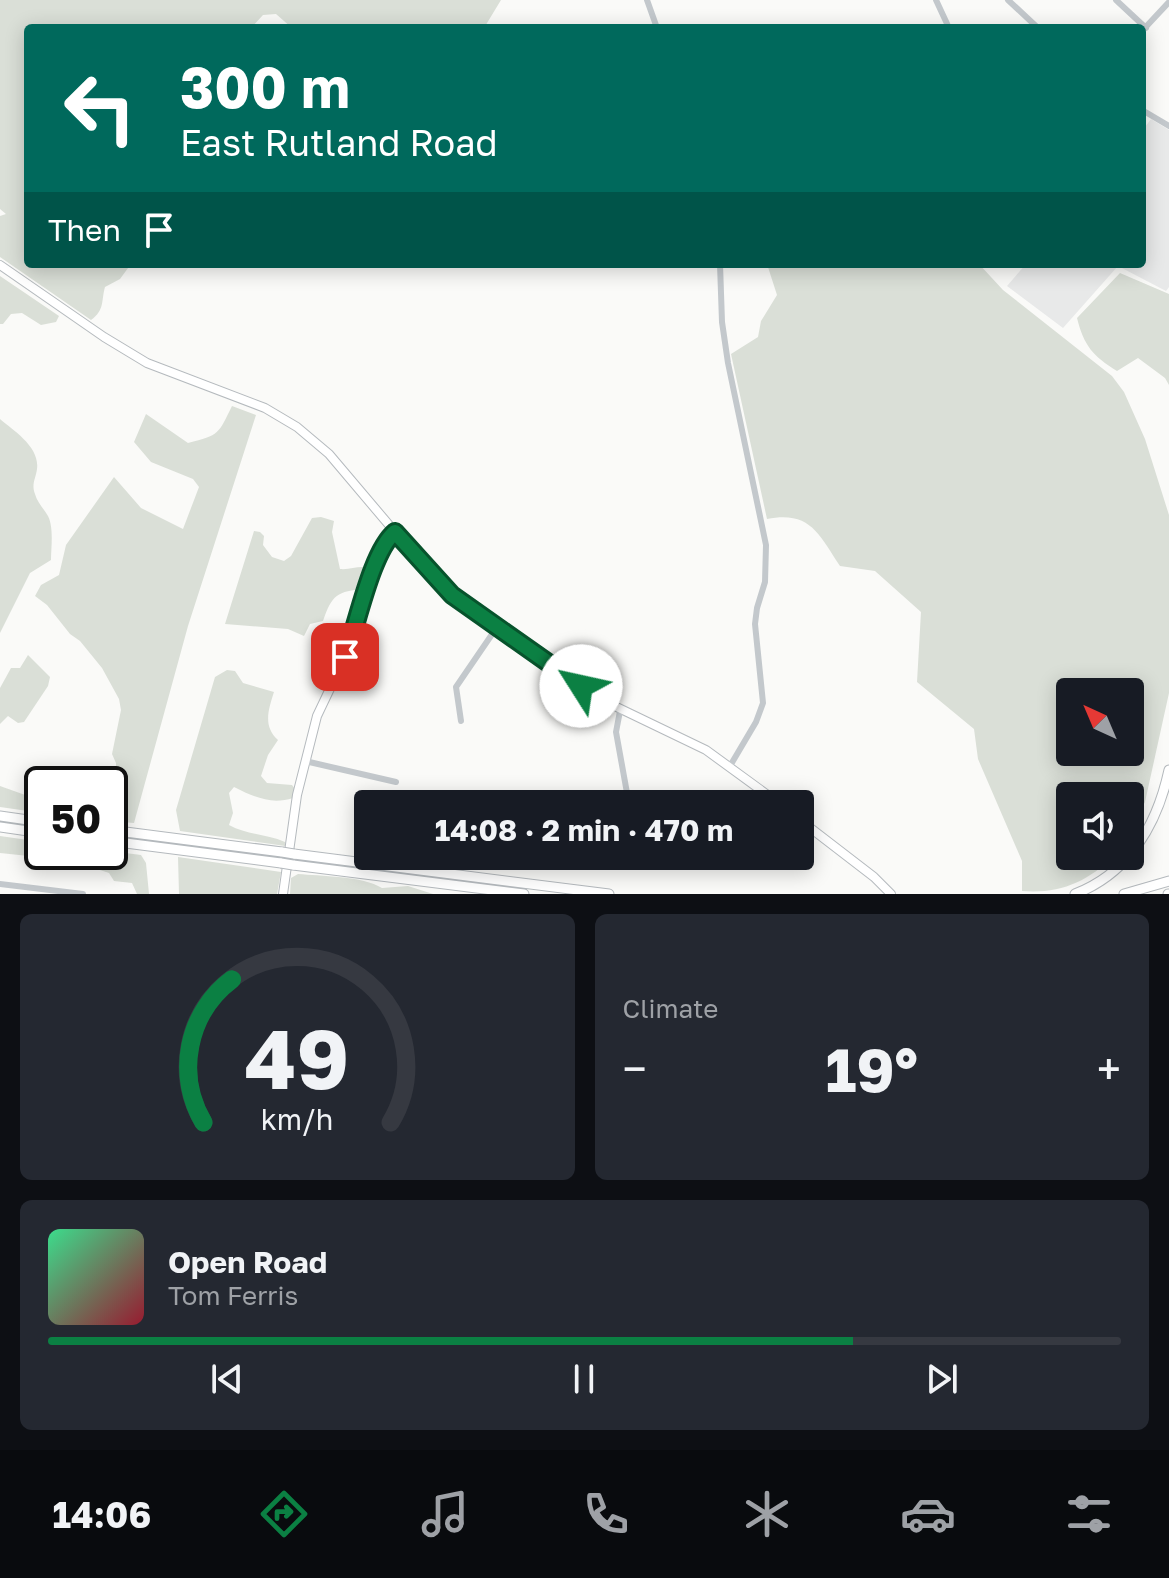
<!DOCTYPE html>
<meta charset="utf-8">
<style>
:root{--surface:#171b24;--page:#242831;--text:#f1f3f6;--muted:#9ea1a6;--line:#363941;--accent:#0b8043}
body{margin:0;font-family:"Golos Text",sans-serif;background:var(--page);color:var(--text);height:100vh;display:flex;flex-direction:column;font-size:30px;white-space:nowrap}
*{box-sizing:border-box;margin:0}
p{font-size:26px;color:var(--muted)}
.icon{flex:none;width:44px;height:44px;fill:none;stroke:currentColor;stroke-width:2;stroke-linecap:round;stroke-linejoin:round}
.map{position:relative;height:894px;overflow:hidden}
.side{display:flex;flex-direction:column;gap:20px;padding:20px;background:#0d0f14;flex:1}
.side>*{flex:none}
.banner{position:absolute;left:24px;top:24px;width:1122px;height:244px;border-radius:8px;box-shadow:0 4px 20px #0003;background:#00695c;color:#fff;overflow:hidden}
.needle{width:52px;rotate:316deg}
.buttons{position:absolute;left:1056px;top:678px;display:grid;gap:16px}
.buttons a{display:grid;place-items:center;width:88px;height:88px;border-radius:8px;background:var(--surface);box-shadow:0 4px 20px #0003;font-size:40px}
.speed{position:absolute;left:24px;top:766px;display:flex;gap:16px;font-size:40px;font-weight:700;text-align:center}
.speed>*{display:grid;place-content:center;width:104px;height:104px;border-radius:50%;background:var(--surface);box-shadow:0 4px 20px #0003;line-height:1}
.speed .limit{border:4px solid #111;border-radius:12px;background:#fff;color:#111}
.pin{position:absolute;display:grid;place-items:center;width:68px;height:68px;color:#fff;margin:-34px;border-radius:16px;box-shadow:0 4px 12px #0006}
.me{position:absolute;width:88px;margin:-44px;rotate:305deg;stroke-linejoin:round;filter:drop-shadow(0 0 6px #0008)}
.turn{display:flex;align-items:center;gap:28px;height:168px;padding:0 24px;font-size:36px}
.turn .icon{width:104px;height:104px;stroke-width:2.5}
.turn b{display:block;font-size:56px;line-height:68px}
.then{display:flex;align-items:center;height:76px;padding:0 24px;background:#0003;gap:16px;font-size:30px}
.big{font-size:60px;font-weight:700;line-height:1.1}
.side .tile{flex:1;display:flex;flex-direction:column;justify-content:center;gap:12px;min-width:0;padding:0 28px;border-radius:12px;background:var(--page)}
.side .dial{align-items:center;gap:0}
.dial svg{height:208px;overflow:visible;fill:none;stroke:var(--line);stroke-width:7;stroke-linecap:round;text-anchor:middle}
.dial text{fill:var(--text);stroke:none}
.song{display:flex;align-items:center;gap:24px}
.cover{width:96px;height:96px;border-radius:12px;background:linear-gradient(135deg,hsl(150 70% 55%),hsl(350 70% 35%))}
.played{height:8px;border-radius:4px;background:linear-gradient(90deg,var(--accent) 75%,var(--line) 75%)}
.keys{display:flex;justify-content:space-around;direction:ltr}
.heat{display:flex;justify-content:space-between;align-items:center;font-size:44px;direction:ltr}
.side .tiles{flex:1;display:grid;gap:20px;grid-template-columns:1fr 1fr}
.tile:last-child{grid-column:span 2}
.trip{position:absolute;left:354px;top:790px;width:460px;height:80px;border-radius:8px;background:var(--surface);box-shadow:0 4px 20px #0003;font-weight:700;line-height:80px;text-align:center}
.dock{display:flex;height:128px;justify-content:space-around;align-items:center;background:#090b0e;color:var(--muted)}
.dock .icon{width:56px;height:56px}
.dock .on{color:var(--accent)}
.dock b{font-size:36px;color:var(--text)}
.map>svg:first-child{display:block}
.built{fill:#e8e9e9}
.green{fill:#dadfd7;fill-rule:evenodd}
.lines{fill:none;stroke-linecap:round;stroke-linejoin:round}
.major-casing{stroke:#b5babe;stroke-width:10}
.highway-casing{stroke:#b4b9bd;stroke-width:11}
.minor{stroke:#c3c8cc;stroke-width:6}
.major{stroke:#fff;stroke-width:8}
.highway{stroke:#fff;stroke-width:9}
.highway-bridge-casing{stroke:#b4b9bd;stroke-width:11;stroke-linecap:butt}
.highway-bridge{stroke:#fff;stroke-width:9}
.route-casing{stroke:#07532c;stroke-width:20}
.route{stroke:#0b8043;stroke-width:14}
</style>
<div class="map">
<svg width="1169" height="894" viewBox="0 0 1169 894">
<rect width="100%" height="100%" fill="#fafaf8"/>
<path class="built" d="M1151 119 1169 130V287L1166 291 1118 266 1063 328 1007 286 1026 264H1142V131Z"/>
<path class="green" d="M0 0H501L484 28H292L276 14 263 15 251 28H28V264H131L120 279 105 287C101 301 105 310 91 320L0 257V216L6 214 0 209Z
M767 264H979L1003 290 1112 376 1124 392 1145 439 1169 515V693L1145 802 1130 831V796H1070V856H1114C1087 882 1060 894 1022 891V861L978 759 974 729 917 682 921 612 875 571 840 566C818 533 810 511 767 519L731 354 758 337 761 321 777 295ZM1070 692H1130V752H1070Z
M1120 273 1169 294V385L1165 378 1138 358 1117 371C1093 356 1084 346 1077 318Z
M0 276 59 316 56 322 41 325 22 313 11 314 3 324H0Z
M232 406 256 415 188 626 134 823 110 821V792L116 776V763L112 754 121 710 119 699 102 668 80 641 70 634 47 605 35 596 41 585 59 575 66 545 114 477 141 508 183 529 199 487 193 479 151 462 134 442 146 414 188 443C220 435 218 434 232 406Z
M0 419C14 431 40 447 37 469 36 478 31 484 35 494 37 502 44 509 48 516 54 528 51 548 51 560L30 573 0 633Z
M321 517 334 521 332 532 340 569C351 570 359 565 369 568L365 589C337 591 332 595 323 621L310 624 304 636 288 629 225 624 254 531 260 532 264 536 263 545 272 557 284 561 291 556 312 518Z
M28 655 50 677 48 686 24 722 18 723 8 716 0 724V688L11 668H20Z
M227 670 235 671 243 683 274 692C268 711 263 726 278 740L268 755 261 776 267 783 292 785 295 789 293 798C271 805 254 797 234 787L229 793 233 813 229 825C247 835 267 834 285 842V846L180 831 176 810 215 677Z
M0 786 42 801V813L0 807Z
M0 836 42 842V852L110 851 141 855 146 863 149 894H137L132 883 114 881 109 873 97 869 85 870 67 860 0 853Z
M178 857 281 872 277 894H179Z
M298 874C320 876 363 876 382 888L408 886 433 894H290L291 878Z"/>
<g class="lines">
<defs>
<path id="major" d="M0 265 104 337 147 363 265 408 297 427 329 454 428 571 459 601 600 699 706 750 780 804
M800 820 874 877 891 894
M283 894 297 795 317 716 345 657 381 550 395 532"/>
<path id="highway" d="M0 816 42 822
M0 827 42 833
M110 830 282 852
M110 841 281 863
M294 854 609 894
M293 865 524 894
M1075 894C1129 873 1157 825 1169 770
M1124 894 1169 881
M1168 894H1169"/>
</defs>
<use href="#major" class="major-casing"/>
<use href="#highway" class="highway-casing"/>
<path class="minor" d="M647 0 657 28
M936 0 949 28
M1008 0 1038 28
M1116 0 1146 28
M1142 31 1169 2
M1142 110 1169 126
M720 264 722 322 728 363 766 545 765 582 757 608 755 624 763 703 756 722 730 766
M620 711 616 732 629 804
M461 721 456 687 497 627
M305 761 396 782
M0 884 83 894"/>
<use href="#major" class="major"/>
<use href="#highway" class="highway"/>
<defs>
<path id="highway-bridge" d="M282 852 294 854
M281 863 293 865"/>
</defs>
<use href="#highway-bridge" class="highway-bridge-casing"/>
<use href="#highway-bridge" class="highway-bridge"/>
</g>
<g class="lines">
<defs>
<path id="route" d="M345 657C357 626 371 552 395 532L452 595 581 686"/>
</defs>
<use href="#route" class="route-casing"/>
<use href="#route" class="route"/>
</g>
</svg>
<div class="buttons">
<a><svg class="needle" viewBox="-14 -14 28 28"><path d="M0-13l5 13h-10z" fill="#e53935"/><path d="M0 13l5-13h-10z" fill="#9ea1a6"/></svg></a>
<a><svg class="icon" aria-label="sound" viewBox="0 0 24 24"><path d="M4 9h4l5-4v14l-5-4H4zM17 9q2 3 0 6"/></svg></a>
</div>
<div class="speed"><div class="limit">50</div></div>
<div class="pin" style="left:345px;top:657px;background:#d93025"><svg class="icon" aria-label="arrive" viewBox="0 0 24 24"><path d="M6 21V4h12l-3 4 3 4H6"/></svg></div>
<svg class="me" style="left:581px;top:686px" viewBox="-20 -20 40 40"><circle r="19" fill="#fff"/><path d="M0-13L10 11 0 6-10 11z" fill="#0b8043"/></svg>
<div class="trip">14:08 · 2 min · 470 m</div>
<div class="banner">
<div class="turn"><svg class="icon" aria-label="left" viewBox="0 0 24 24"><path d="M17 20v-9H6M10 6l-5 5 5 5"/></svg><div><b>300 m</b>East Rutland Road</div></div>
<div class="then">Then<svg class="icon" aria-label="arrive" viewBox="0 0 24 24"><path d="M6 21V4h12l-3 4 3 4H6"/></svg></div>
</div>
</div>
<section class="side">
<div class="tiles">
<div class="tile dial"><svg viewBox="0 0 100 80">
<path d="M14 69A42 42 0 1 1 86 69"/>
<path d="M14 69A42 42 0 0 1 25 14" stroke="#0b8043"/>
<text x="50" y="56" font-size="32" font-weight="700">49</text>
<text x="50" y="72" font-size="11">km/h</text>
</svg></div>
<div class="tile"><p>Climate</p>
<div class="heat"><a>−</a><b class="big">19°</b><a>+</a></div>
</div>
<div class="tile">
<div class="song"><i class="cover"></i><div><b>Open Road</b><p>Tom Ferris</p></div></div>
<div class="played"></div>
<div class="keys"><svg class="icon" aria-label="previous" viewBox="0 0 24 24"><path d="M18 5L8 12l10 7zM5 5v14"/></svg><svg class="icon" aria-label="pause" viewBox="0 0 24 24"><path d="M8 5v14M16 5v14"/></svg><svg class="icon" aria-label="next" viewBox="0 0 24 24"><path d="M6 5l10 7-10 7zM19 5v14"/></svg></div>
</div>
</div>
</section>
<nav class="dock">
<b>14:06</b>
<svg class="icon on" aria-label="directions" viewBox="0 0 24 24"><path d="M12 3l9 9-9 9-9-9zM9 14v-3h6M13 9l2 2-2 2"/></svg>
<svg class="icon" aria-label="music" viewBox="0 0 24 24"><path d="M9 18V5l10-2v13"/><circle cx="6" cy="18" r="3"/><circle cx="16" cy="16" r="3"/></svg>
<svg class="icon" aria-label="phone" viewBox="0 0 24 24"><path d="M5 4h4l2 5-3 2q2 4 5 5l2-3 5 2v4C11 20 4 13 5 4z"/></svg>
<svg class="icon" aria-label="climate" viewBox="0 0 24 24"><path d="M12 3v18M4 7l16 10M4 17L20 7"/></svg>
<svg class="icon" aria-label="car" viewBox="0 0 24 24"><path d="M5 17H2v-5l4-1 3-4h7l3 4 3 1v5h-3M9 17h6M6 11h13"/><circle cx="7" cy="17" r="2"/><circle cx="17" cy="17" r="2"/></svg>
<svg class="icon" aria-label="filters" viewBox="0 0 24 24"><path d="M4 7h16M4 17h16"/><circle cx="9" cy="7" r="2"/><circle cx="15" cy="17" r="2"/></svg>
</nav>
